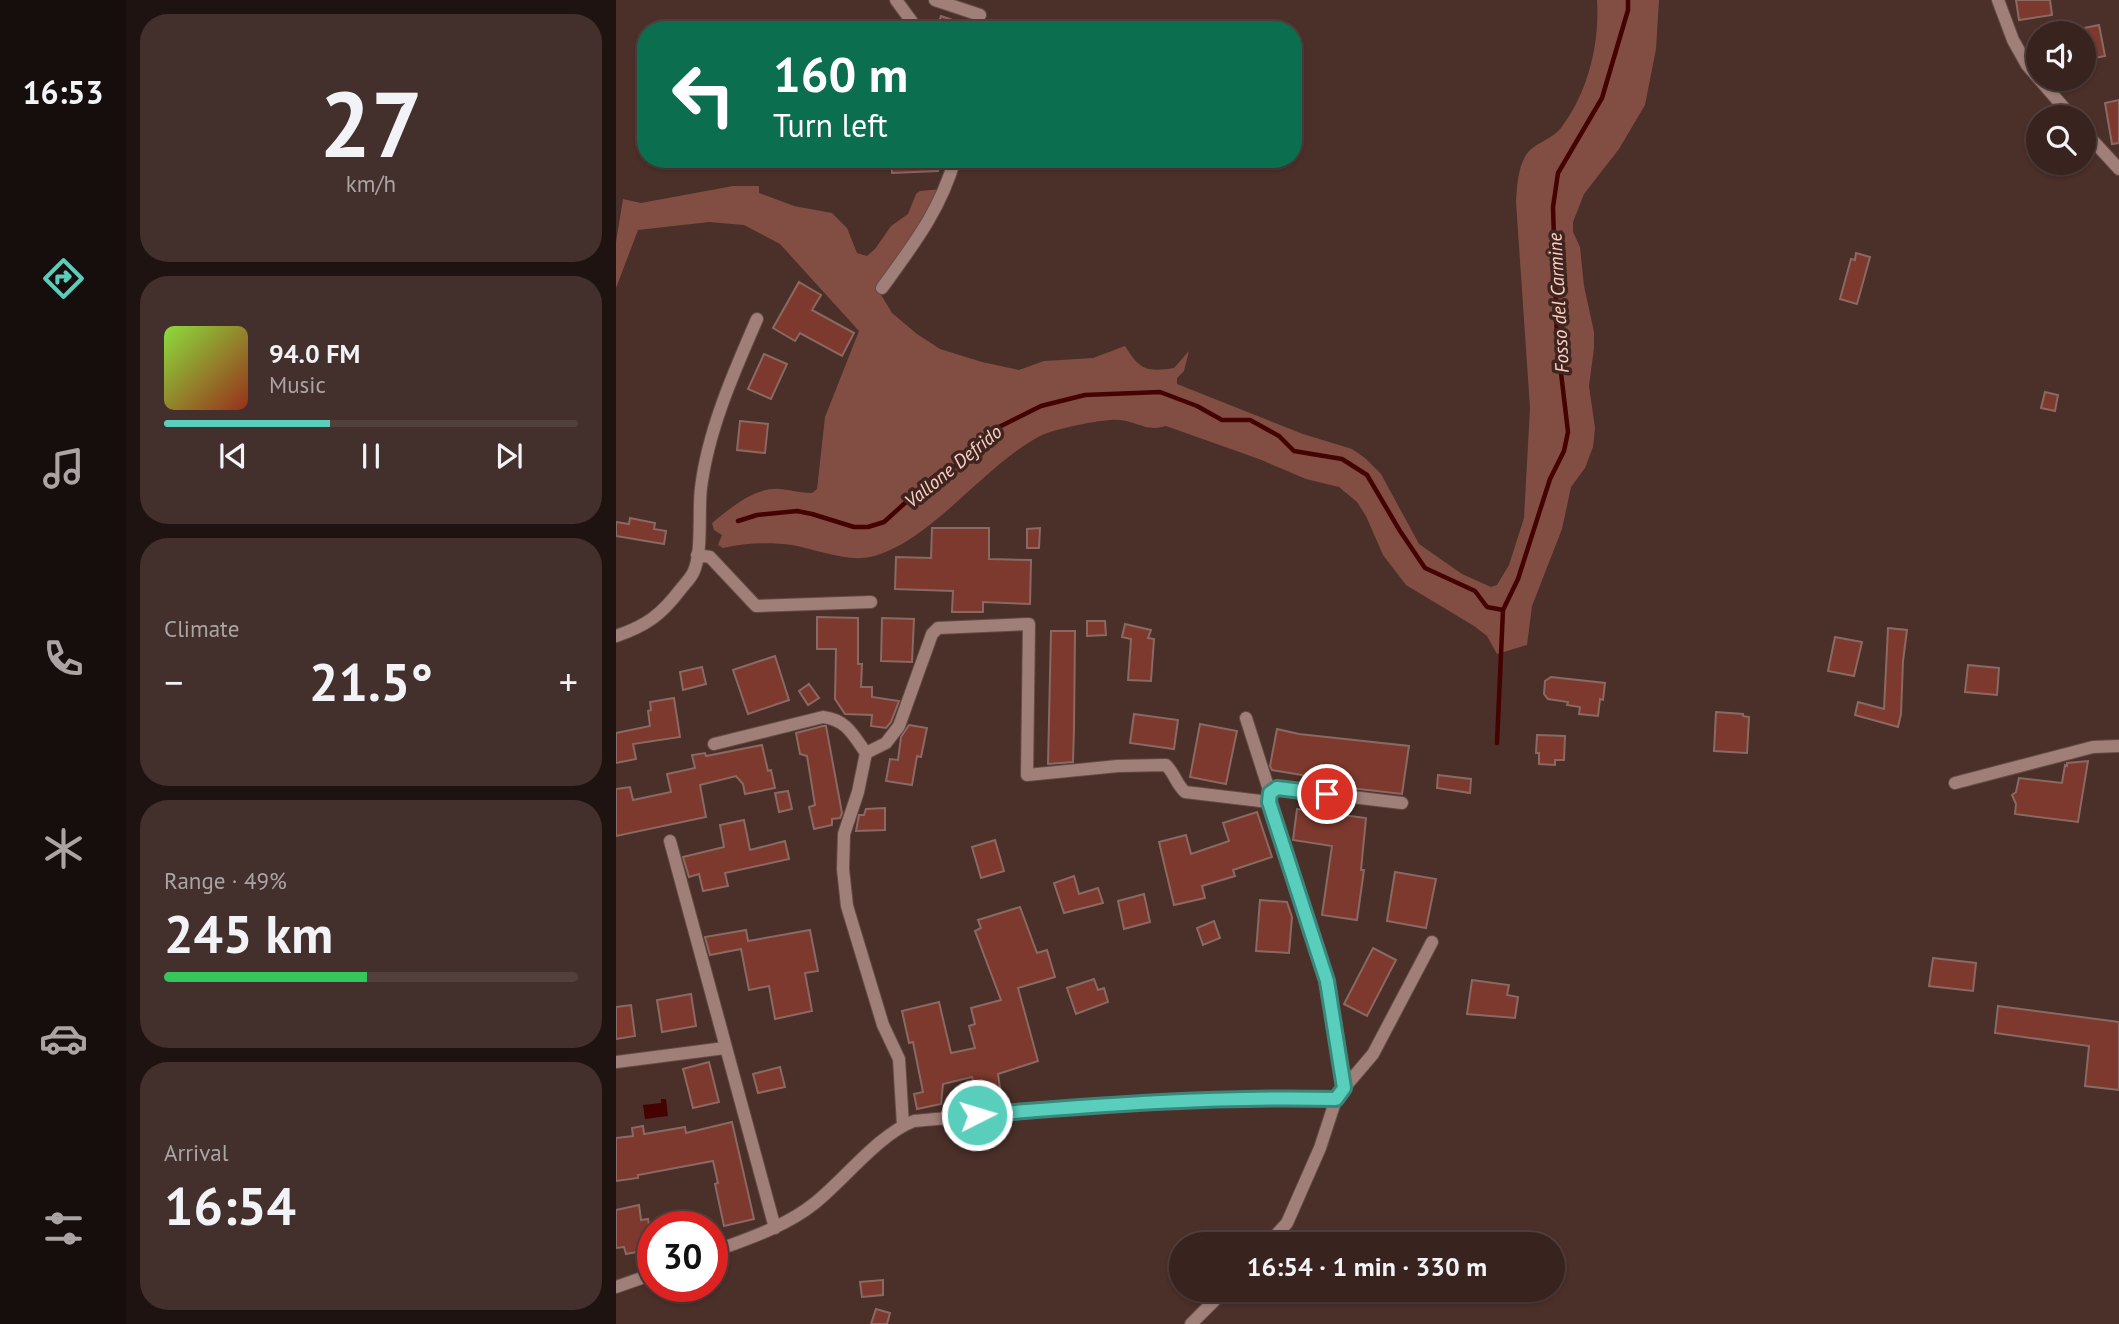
<!DOCTYPE html>
<meta charset="utf-8">
<style>
:root{--surface:#38231f;--page:#432f2c;--text:#f1f3f6;--muted:#aba4a4;--line:#52403d;--accent:#5acebc}
body{margin:0;font-family:"PT Sans",sans-serif;background:var(--page);color:var(--text);height:100vh;display:flex;flex-direction:column;font-size:26px;white-space:nowrap}
*{box-sizing:border-box;margin:0}
p{font-size:23px;color:var(--muted)}
.icon{flex:none;width:38px;height:38px;fill:none;stroke:currentColor;stroke-width:2;stroke-linecap:round;stroke-linejoin:round}
.map{position:relative;flex:1;overflow:hidden}
.sheet{display:flex;flex-direction:column;gap:14px;padding:14px;background:#1f1311;width:490px}
.sheet>*{flex:none}
.top-card{position:absolute;left:21px;top:21px;width:665px;height:147px;border-radius:28px;box-shadow:0 2px 5px #0004,0 0 0 2px var(--line);background:#0b6e4f;color:#fff;overflow:hidden}
.controls{position:absolute;left:1410px;top:21px;display:grid;gap:14px}
.controls a{display:grid;place-items:center;width:70px;height:70px;border-radius:50%;background:var(--surface);box-shadow:0 2px 5px #0004,0 0 0 2px var(--line);font-size:35px}
.speed{position:absolute;left:21px;top:1211px;display:flex;gap:14px;font-size:35px;font-weight:700;text-align:center}
.speed>*{display:grid;place-content:center;width:91px;height:91px;border-radius:50%;background:var(--surface);box-shadow:0 2px 5px #0004,0 0 0 2px var(--line);line-height:1}
.speed .limit{border:10px solid #d22;background:#fff;color:#111}
.pin{position:absolute;display:grid;place-items:center;width:60px;height:60px;color:#fff;margin:-30px;border:4px solid #fff;border-radius:50%;box-shadow:0 2px 7px #0007}
.me{position:absolute;width:77px;margin:-38px;rotate:85deg;stroke-linejoin:round;filter:drop-shadow(0 0 5px #0008)}
.turn{display:flex;align-items:center;gap:24px;height:147px;padding:0 21px;font-size:32px}
.turn .icon{width:91px;height:91px;stroke-width:2.5}
.turn b{display:block;font-size:49px;line-height:60px}
.big{font-size:52px;font-weight:700;line-height:1.1}
.sheet .tile{flex:1;display:flex;flex-direction:column;justify-content:center;gap:10px;min-width:0;padding:0 24px;border-radius:28px;background:var(--page)}
.sheet .dial{align-items:center;gap:0}
.dial b{font-size:91px;line-height:1}
.song{display:flex;align-items:center;gap:21px}
.cover{width:84px;height:84px;border-radius:10px;background:linear-gradient(135deg,hsl(90 70% 55%),hsl(10 70% 35%))}
.played{height:7px;border-radius:4px;background:linear-gradient(90deg,var(--accent) 40%,var(--line) 40%)}
.keys{display:flex;justify-content:space-around;direction:ltr}
.heat{display:flex;justify-content:space-between;align-items:center;font-size:38px;direction:ltr}
.charge{height:10px;border-radius:5px;background:linear-gradient(90deg,#34c759 49%,var(--line) 0)}
.trip{position:absolute;left:553px;top:1232px;width:396px;height:70px;border-radius:35px;background:var(--surface);box-shadow:0 2px 5px #0004,0 0 0 2px var(--line);font-weight:700;line-height:70px;text-align:center}
main{display:flex;flex:1;min-height:0}
.tabs{display:flex;flex-direction:column;width:126px;justify-content:space-around;align-items:center;background:#160e0c;color:var(--muted)}
.tabs .icon{width:49px;height:49px}
.tabs .selected{color:var(--accent)}
.tabs b{font-size:32px;color:var(--text)}
.map>svg:first-child{display:block}
.green{fill:#824e43}
.water{fill:#440200}
.lines{fill:none;stroke-linecap:round;stroke-linejoin:round}
.stream{stroke:#440200;stroke-width:4.5}
.building{fill:#7d392d;stroke:#8a6963;stroke-width:2}
.minor-casing{stroke:#644c47;stroke-width:14}
.minor{stroke:#a07f78;stroke-width:12}
.route-casing{stroke:#3a867a;stroke-width:18}
.route{stroke:#5acebc;stroke-width:12}
.labels{text-anchor:middle;dominant-baseline:central;stroke-width:7;stroke-linejoin:round;paint-order:stroke}
.water-label{font-size:19px;font-style:italic;fill:#fdd2c8;stroke:#40251f}
</style>
<main>
<nav class="tabs">
<b>16:53</b>
<svg class="icon selected" aria-label="directions" viewBox="0 0 24 24"><path d="M12 3l9 9-9 9-9-9zM9 14v-3h6M13 9l2 2-2 2"/></svg>
<svg class="icon" aria-label="music" viewBox="0 0 24 24"><path d="M9 18V5l10-2v13"/><circle cx="6" cy="18" r="3"/><circle cx="16" cy="16" r="3"/></svg>
<svg class="icon" aria-label="phone" viewBox="0 0 24 24"><path d="M5 4h4l2 5-3 2q2 4 5 5l2-3 5 2v4C11 20 4 13 5 4z"/></svg>
<svg class="icon" aria-label="climate" viewBox="0 0 24 24"><path d="M12 3v18M4 7l16 10M4 17L20 7"/></svg>
<svg class="icon" aria-label="car" viewBox="0 0 24 24"><path d="M5 17H2v-5l4-1 3-4h7l3 4 3 1v5h-3M9 17h6M6 11h13"/><circle cx="7" cy="17" r="2"/><circle cx="17" cy="17" r="2"/></svg>
<svg class="icon" aria-label="filters" viewBox="0 0 24 24"><path d="M4 7h16M4 17h16"/><circle cx="9" cy="7" r="2"/><circle cx="15" cy="17" r="2"/></svg>
</nav>
<section class="sheet">
<div class="tile dial"><b>27</b><p>km/h</p></div>
<div class="tile">
<div class="song"><i class="cover"></i><div><b>94.0 FM</b><p>Music</p></div></div>
<div class="played"></div>
<div class="keys"><svg class="icon" aria-label="previous" viewBox="0 0 24 24"><path d="M18 5L8 12l10 7zM5 5v14"/></svg><svg class="icon" aria-label="pause" viewBox="0 0 24 24"><path d="M8 5v14M16 5v14"/></svg><svg class="icon" aria-label="next" viewBox="0 0 24 24"><path d="M6 5l10 7-10 7zM19 5v14"/></svg></div>
</div>
<div class="tile"><p>Climate</p>
<div class="heat"><a>−</a><b class="big">21.5°</b><a>+</a></div>
</div>
<div class="tile"><p>Range · 49%</p><b class="big">245 km</b><div class="charge"></div></div>
<div class="tile"><p>Arrival</p><b class="big">16:54</b></div>
</section>
<div class="map">
<svg width="1503" height="1324" viewBox="0 0 1503 1324">
<rect width="100%" height="100%" fill="#4b2f29"/>
<path class="green" d="M981 0H1043L1040 49 1029 105 1003 149 968 194 957 222V232L964 247 968 286 978 332V348L973 386 979 428 977 447 969 468 955 487 946 529 916 606 911 645 881 654 871 636 858 626 790 585 767 555 750 516 741 502 723 487 690 479 643 459 550 426C530 432 523 422 504 420 490 418 439 429 426 435 367 465 315 543 254 557 230 562 199 549 176 545 154 542 128 543 107 548L102 545 106 535 98 530 96 523C115 508 138 487 164 489 175 490 185 493 196 493L201 489 209 417 243 331 164 244 128 225 93 222 22 230 0 288V242L7 199 25 203 117 186H143V193L178 206 216 213 231 228 241 253 251 256 259 249 275 226 292 214 300 194 304 191 326 189 264 293 276 313 301 334 324 349 366 362 403 370 428 361 477 358 509 346C524 370 530 372 558 368L573 351 568 371 561 378V384L687 434 736 449 749 458 765 474 803 544 846 574 875 587 881 585 893 565 908 518 914 408 900 202C901 186 902 162 914 150 923 142 937 138 945 128 972 93 984 43 981 0Z"/>
<path class="water" d="M45 1099H50L52 1116 29 1119 27 1105 45 1103Z"/>
<g class="lines">
<path class="stream" d="M122 521 141 515 181 511 196 514 238 527H252L268 522 320 475 348 462 379 429 425 406 469 395 544 392 581 406 606 420H634L663 436 678 451 726 459 751 475 784 531 809 568 859 591 871 607 887 610
M881 743 887 610 902 579 934 479 948 451 952 432 941 339 937 207 942 173 986 98 1012 10V0"/>
</g>
<path class="building" d="M1400 0H1434L1436 15 1403 20Z
M325 16 359 28V30H320Z
M1483 25 1489 56 1468 60V28Z
M1503 100V143L1496 144 1489 103Z
M276 159H322V171L276 173Z
M1240 253 1254 257 1241 304 1224 299 1235 259 1239 260Z
M183 282 205 295 196 310 238 333 226 356 184 333 179 341 157 328Z
M148 354 171 364 155 399 132 389Z
M1429 392 1442 395 1439 411 1425 408Z
M124 421 152 424 149 453 121 450Z
M14 518 39 523 38 529 50 531 48 544 0 536V522L13 524Z
M316 528H373V559L415 560 414 604 367 602V612H336L337 591 279 589 280 557 315 558Z
M424 528 423 548H411V529Z
M201 617 242 618V664H246L245 687H256V697L283 701 275 722 270 728 255 726 256 715 229 714 219 699 220 649H201Z
M266 618 298 619 296 662 265 661Z
M471 621H489L490 635 471 636Z
M509 624 535 630 532 638 538 639 535 681 512 680 515 639 506 637Z
M1272 628 1291 630 1287 661 1285 714 1282 727 1239 715 1242 702 1268 709Z
M435 631H459L458 728 457 762 432 764Z
M1219 637 1246 642 1238 676 1212 671Z
M159 656 173 700 132 714 117 670Z
M1352 665 1383 668 1381 695 1349 692Z
M86 667 90 684 67 690 64 672Z
M935 677 989 683 987 700 984 699 982 716 963 714 964 707 951 705 952 702 932 699 928 694 929 681Z
M193 684 203 698 192 705 183 691Z
M58 698 64 737 17 744 20 759 0 763V733L34 726 32 711 35 710 34 702Z
M1100 712 1127 714V716L1133 717 1131 753 1098 751Z
M518 714 562 720 558 749 514 743Z
M584 724 621 731 610 784 574 777Z
M293 725 311 728 305 757 301 756 296 785 270 781 274 759 282 760 285 737Z
M207 726H210L226 813 224 818 216 819V825L198 829 193 807 199 805 191 756 184 754 180 733Z
M661 729 683 734 793 746 786 794 691 783 692 776 656 770 654 766Z
M921 735 949 736 948 760H939V765L923 764V753H920Z
M146 745 152 771 155 770 159 788 129 794 127 784 120 776 84 785 90 817 0 836V789L14 787 17 800 55 792 51 774 79 768 76 755 89 753 90 756Z
M1472 761 1462 822 1399 814 1400 804 1396 795 1400 792 1403 778 1446 783 1449 765 1451 766V763Z
M822 775 855 779 854 793 821 788Z
M172 791 176 809 163 812 159 793Z
M269 808V830L240 831 243 815H248L250 809Z
M681 809 750 818 745 870H748L741 920 706 915 716 846 677 840Z
M641 812 656 857 617 870 619 876 586 886 589 898 558 905 543 842 570 835 575 854 613 841 607 823Z
M128 820 134 850 169 841 173 859 109 873 112 886 87 891 83 874 73 877 67 857 108 847 104 825Z
M379 840 388 871 365 878 356 847Z
M779 872 820 879 810 928 771 921Z
M458 876 463 894 482 888 487 903 448 913 438 883Z
M528 894 534 922 508 929 502 901Z
M644 900 671 902 676 917 673 953 640 951Z
M404 907 421 953 431 950 439 977 402 988 422 1061 382 1074 384 1088 379 1089 382 1103 362 1104 356 1077 327 1084 325 1104 301 1109 298 1094 307 1092 297 1042 293 1043 286 1011 323 1002 335 1053 359 1048 353 1026 359 1024 355 1008 385 1000 359 931 365 928 362 920Z
M598 921 604 938 587 945 581 928Z
M130 930 132 941 194 930 202 971 189 973 196 1011 159 1019 153 986 133 990 125 949 94 955 89 937Z
M757 948 780 960 751 1016 728 1004Z
M1317 958 1360 963 1357 991 1313 986Z
M478 979 482 990 488 988 492 1002 460 1014 451 988Z
M856 980 893 985 891 995 902 997 899 1018 851 1014Z
M75 994 80 1026 46 1032 41 1000Z
M15 1005 19 1036 0 1039V1007Z
M1382 1006 1503 1022V1090L1469 1086 1473 1046 1379 1033Z
M93 1062 103 1102 77 1108 67 1069Z
M164 1067 169 1087 142 1093 137 1074Z
M116 1122 138 1219 108 1226 99 1184 102 1183 97 1161 22 1175V1178L0 1181V1138L17 1136 16 1128 27 1126 28 1134 69 1127 70 1133Z
M23 1205 25 1220 32 1219 37 1249 10 1254 8 1247 0 1248V1210Z
M267 1280V1295L246 1297 244 1282Z
M260 1309 274 1313 271 1324H255Z"/>
<g class="lines">
<defs>
<path id="minor" d="M280 0 302 30
M319 0 364 15
M1382 0 1397 40 1411 65 1456 117
M1468 131 1503 169
M266 288C297 245 324 211 339 159
M81 555 94 557 140 606 255 602
M0 636C30 626 45 615 64 590 68 585 74 579 77 573 87 554 82 510 85 488 92 430 118 372 141 319
M630 718 654 793
M98 744 207 717C231 720 237 735 250 753L242 792 228 834 227 869 231 906 267 1025 283 1059 287 1125
M250 753 270 743 283 726 316 634 322 628 413 624 411 775 502 766 550 765C559 774 560 784 569 792L653 802
M1339 783 1477 747 1503 746
M54 841 159 1228
M0 1062 109 1048
M728 1088 757 1054 816 942
M720 1099 728 1088 711 981 653 802 654 793 661 788 786 803
M96 1252C131 1239 169 1227 199 1203 229 1179 263 1134 298 1121L488 1104 613 1098 720 1099 704 1148 671 1223 652 1244
M0 1287 37 1274
M575 1324 609 1290"/>
</defs>
<use href="#minor" class="minor-casing"/>
<use href="#minor" class="minor"/>
</g>
<g class="lines">
<defs>
<path id="route" d="M361 1115C481 1105 600 1096 720 1099L728 1088 711 981 653 802 654 793 661 788 711 794"/>
</defs>
<use href="#route" class="route-casing"/>
<use href="#route" class="route"/>
</g>
<g class="labels">
<g class="water-label">
<text transform="translate(942 303) rotate(-93)">Fosso del Carmine</text>
<text transform="translate(337 466) rotate(-39)">Vallone Defrido</text>
</g>
</g>
</svg>
<div class="controls">
<a><svg class="icon" aria-label="sound" viewBox="0 0 24 24"><path d="M4 9h4l5-4v14l-5-4H4zM17 9q2 3 0 6"/></svg></a>
<a><svg class="icon" aria-label="search" viewBox="0 0 24 24"><circle cx="10" cy="10" r="6"/><path d="M15 15l6 6"/></svg></a>
</div>
<div class="speed"><div class="limit">30</div></div>
<div class="pin" style="left:711px;top:794px;background:#d93025"><svg class="icon" aria-label="arrive" viewBox="0 0 24 24"><path d="M6 21V4h12l-3 4 3 4H6"/></svg></div>
<svg class="me" style="left:361px;top:1115px" viewBox="-20 -20 40 40"><circle r="17" fill="#5acebc" stroke="#fff" stroke-width="3"/><path d="M0-11L8 9 0 5-8 9z" fill="#fff"/></svg>
<div class="trip">16:54 · 1 min · 330 m</div>
<div class="top-card">
<div class="turn"><svg class="icon" aria-label="left" viewBox="0 0 24 24"><path d="M17 20v-9H6M10 6l-5 5 5 5"/></svg><div><b>160 m</b>Turn left</div></div>
</div>
</div>
</main>
